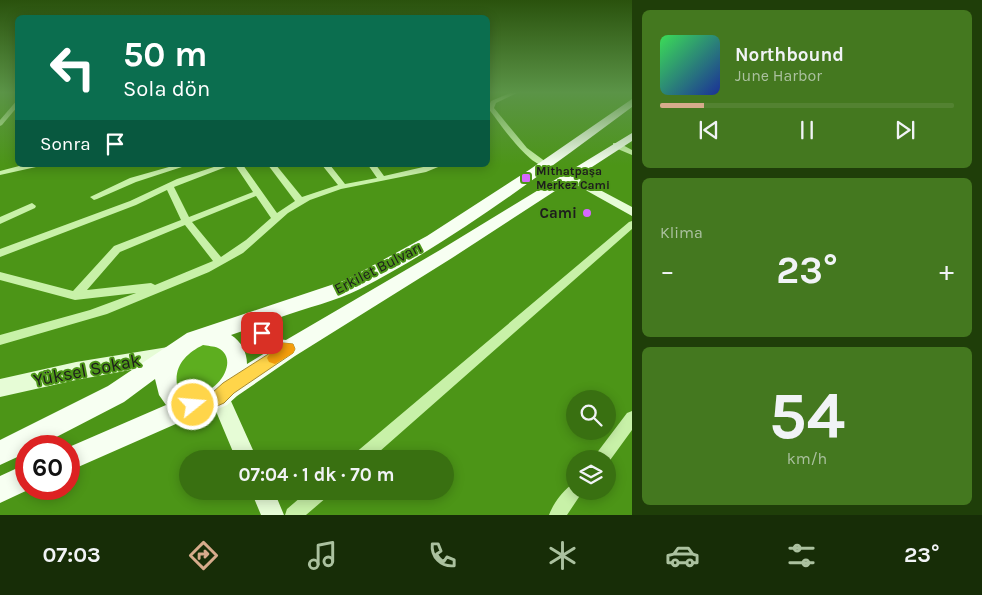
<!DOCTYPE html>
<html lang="tr">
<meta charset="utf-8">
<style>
:root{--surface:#397011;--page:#44781f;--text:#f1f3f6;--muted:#abc19f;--line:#538231;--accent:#d6ab8b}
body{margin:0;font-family:Karla,sans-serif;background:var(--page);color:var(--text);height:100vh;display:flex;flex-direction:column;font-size:19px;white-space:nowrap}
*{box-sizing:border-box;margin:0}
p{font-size:16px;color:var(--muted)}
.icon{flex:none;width:28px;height:28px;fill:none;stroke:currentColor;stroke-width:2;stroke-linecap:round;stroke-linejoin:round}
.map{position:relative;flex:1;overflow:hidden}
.sheet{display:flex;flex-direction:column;gap:10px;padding:10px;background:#1f3e09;width:350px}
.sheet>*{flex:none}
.top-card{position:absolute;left:15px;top:15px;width:475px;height:152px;border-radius:8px;box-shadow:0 2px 12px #0003;background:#0b6e4f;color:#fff;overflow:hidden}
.controls{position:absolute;left:566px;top:390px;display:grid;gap:10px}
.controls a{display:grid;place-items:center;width:50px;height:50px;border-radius:50%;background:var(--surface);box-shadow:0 2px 12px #0003;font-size:25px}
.speed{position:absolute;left:15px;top:435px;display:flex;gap:10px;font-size:25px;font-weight:700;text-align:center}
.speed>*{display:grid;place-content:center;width:65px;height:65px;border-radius:50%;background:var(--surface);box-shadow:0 2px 12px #0003;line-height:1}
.speed .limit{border:8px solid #d22;background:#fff;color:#111}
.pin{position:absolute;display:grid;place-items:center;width:42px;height:42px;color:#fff;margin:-21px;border-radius:10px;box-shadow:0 2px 8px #0006}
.me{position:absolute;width:55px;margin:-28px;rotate:73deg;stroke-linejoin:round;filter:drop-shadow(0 0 4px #0008)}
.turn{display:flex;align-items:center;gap:18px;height:105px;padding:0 25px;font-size:22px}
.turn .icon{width:65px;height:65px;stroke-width:2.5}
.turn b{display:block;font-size:35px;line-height:42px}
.then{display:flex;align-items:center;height:48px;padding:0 25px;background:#0003;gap:10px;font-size:19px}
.big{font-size:38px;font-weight:700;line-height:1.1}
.sheet .tile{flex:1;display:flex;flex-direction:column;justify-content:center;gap:8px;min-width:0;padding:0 18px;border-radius:8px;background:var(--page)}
.sheet .dial{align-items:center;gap:0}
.dial b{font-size:65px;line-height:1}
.song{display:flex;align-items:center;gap:15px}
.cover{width:60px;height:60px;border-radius:8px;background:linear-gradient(135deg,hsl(130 70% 55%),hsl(230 70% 35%))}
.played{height:5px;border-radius:2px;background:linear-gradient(90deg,var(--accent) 15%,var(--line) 15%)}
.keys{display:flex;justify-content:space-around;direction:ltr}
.heat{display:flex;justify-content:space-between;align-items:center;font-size:28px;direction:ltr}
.trip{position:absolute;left:179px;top:450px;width:275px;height:50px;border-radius:25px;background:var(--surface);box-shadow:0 2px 12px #0003;font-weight:700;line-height:50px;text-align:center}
.dock{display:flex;height:80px;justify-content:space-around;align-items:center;background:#172d07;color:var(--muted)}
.dock .icon{width:35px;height:35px}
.dock .current{color:var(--accent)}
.dock b{font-size:22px;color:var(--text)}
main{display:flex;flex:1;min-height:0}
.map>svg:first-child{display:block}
.green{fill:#5dae1f}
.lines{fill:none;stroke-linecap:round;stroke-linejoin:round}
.street{fill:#c8f1a8;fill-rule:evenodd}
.secondary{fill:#e6fcd6;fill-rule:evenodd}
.primary{fill:#f7fff2;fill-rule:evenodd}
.route{fill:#ffd54a;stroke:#a68a30}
.slow{fill:#f59e0b}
.poi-dot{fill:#d668ff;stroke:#4c9517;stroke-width:2}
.labels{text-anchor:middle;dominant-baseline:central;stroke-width:4;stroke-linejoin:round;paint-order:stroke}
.far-poi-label{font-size:12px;font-weight:bold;fill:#1d1d1d;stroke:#4c9517;text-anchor:start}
.poi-label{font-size:15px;font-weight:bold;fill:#1d1d1d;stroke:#4c9517;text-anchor:end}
.street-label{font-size:15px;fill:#1d1d1d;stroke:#4c9517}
.near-street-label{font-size:18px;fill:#1d1d1d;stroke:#4c9517}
</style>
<main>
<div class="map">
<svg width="632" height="515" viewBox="0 0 632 515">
<rect width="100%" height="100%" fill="#4c9517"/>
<path class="green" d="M203 344H211L225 351 230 367 215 390 197 396 181 391 176 384 175 368 179 360Z"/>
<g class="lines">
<path class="street" d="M510 93H517L496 103 494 108 527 148 546 162V166C529 167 498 121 488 108L491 101Z
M18 99V106L2 125 0 126V120Z
M613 143H619L632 150V155L613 147Z
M23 165H37L36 167 0 175V171Z
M176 165H188L136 182 97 199 94 200 90 197 130 178Z
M220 165H231L174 187 189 217 253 192 235 165H243L277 213 295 201 268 165H276L302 197 338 185 322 165H330L345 184 377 178 368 165H376L384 176 432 165H443L426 172 341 189 310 200 288 213 243 253 209 272 107 314 0 345V335L90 310 136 293 75 300 0 280V272L73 291 114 246 181 220 167 190 136 205 0 257V249L130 201 177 179ZM256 196 271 218 246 240 221 257 192 222ZM185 225 213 261 155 285 151 283 87 290 120 252Z
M32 203 36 206 35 208 0 224V217Z
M632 221V229L371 459H352L354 454 629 222Z
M632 411V430L608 463V459H594L596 454 627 413Z
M575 483V491H583L567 515H549C553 504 564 488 575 483Z
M308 491H329L327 497 306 515H285L287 509Z"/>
<path class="secondary" d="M568 173 632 207V216L564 178 563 176Z
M168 347 174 349 177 355 174 361 168 363 76 380 0 397V379L76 362Z
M219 388 226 390 257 459H236L210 397 212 390Z
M251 491H274L284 515H261Z"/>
<path class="primary" d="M632 99V107C545 171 457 239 360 289 336 301 306 308 281 317L273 327 272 335 277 339 286 340 440 250 632 133V141L452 258 295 356 237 396 227 405 206 414 194 416 69 471V447L166 405 159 395 155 379 124 402 39 446H26V453L0 465V440L108 386 187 333 346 280 427 236 529 170ZM254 327C251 337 256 347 265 353L247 364C247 352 241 341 231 335ZM203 345C207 346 214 346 218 348 246 362 204 414 177 385 174 365 187 353 203 345Z
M26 464V489H30L0 503V476Z"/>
</g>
<linearGradient id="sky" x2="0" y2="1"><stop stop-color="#2a520d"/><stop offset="0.56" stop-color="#5b9447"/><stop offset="1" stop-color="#5b9447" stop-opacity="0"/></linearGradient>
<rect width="632" height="165" fill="url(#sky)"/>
<path class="route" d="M262 327 267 329 274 342 293 344 295 349 293 353 234 393 224 403 206 411 193 413 188 411 185 405 188 400 213 392 223 383 270 353 264 351 255 333 257 329Z"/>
<path class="slow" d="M275 342 293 344 295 349 293 353 275 364 269 362 267 358 270 353 268 349 270 344Z"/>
<g class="poi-dot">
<rect x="521" y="173" width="10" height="10" rx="2.5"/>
<circle cx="587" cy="213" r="5"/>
</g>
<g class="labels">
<g class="far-poi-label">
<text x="536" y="171">Mithatpaşa<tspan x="536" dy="14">Merkez Cami</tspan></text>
</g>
<g class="poi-label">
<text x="577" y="213">Cami</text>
</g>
<g class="street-label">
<text transform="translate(378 268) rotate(-27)">Erkilet Bulvarı</text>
</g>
<g class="near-street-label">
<text transform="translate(87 370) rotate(-11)">Yüksel Sokak</text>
</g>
</g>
</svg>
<div class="controls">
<a><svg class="icon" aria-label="search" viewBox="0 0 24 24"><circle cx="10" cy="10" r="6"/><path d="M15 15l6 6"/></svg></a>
<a><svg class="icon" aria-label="layers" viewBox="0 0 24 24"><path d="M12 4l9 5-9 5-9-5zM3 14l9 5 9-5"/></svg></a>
</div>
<div class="speed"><div class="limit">60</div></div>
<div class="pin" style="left:262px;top:333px;background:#d93025"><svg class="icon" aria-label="arrive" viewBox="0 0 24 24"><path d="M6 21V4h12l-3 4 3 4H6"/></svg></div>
<svg class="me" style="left:193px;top:405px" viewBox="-20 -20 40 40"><circle r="17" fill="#ffd54a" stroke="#fff" stroke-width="3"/><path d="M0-11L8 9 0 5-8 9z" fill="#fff"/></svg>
<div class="trip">07:04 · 1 dk · 70 m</div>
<div class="top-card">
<div class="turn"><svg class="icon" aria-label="left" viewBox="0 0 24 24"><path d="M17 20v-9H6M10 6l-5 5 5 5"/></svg><div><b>50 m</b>Sola dön</div></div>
<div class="then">Sonra<svg class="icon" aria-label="arrive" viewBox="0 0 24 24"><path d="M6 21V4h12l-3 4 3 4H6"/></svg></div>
</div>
</div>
<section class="sheet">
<div class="tile">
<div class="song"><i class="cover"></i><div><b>Northbound</b><p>June Harbor</p></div></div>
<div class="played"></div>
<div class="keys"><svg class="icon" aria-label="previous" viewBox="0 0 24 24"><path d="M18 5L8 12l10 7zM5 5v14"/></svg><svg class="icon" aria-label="pause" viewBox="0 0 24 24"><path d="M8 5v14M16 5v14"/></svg><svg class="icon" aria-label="next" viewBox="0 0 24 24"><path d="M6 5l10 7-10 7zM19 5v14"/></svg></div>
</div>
<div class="tile"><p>Klima</p>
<div class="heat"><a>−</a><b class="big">23°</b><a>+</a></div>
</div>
<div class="tile dial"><b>54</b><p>km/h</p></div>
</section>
</main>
<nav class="dock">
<b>07:03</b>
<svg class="icon current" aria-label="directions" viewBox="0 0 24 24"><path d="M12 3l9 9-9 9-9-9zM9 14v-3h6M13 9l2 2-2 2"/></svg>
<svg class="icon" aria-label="music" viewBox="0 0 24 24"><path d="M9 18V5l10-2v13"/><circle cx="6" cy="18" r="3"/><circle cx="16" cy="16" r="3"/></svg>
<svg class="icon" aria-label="phone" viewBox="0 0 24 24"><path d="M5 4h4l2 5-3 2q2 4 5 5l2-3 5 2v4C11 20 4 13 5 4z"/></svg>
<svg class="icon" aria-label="climate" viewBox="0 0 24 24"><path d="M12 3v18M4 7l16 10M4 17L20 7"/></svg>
<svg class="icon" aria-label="car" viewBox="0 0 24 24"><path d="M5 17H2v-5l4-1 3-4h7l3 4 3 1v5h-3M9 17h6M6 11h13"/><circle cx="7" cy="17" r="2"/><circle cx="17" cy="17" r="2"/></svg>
<svg class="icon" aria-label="filters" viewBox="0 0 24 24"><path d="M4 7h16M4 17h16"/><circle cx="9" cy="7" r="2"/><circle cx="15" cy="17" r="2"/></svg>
<b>23°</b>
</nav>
